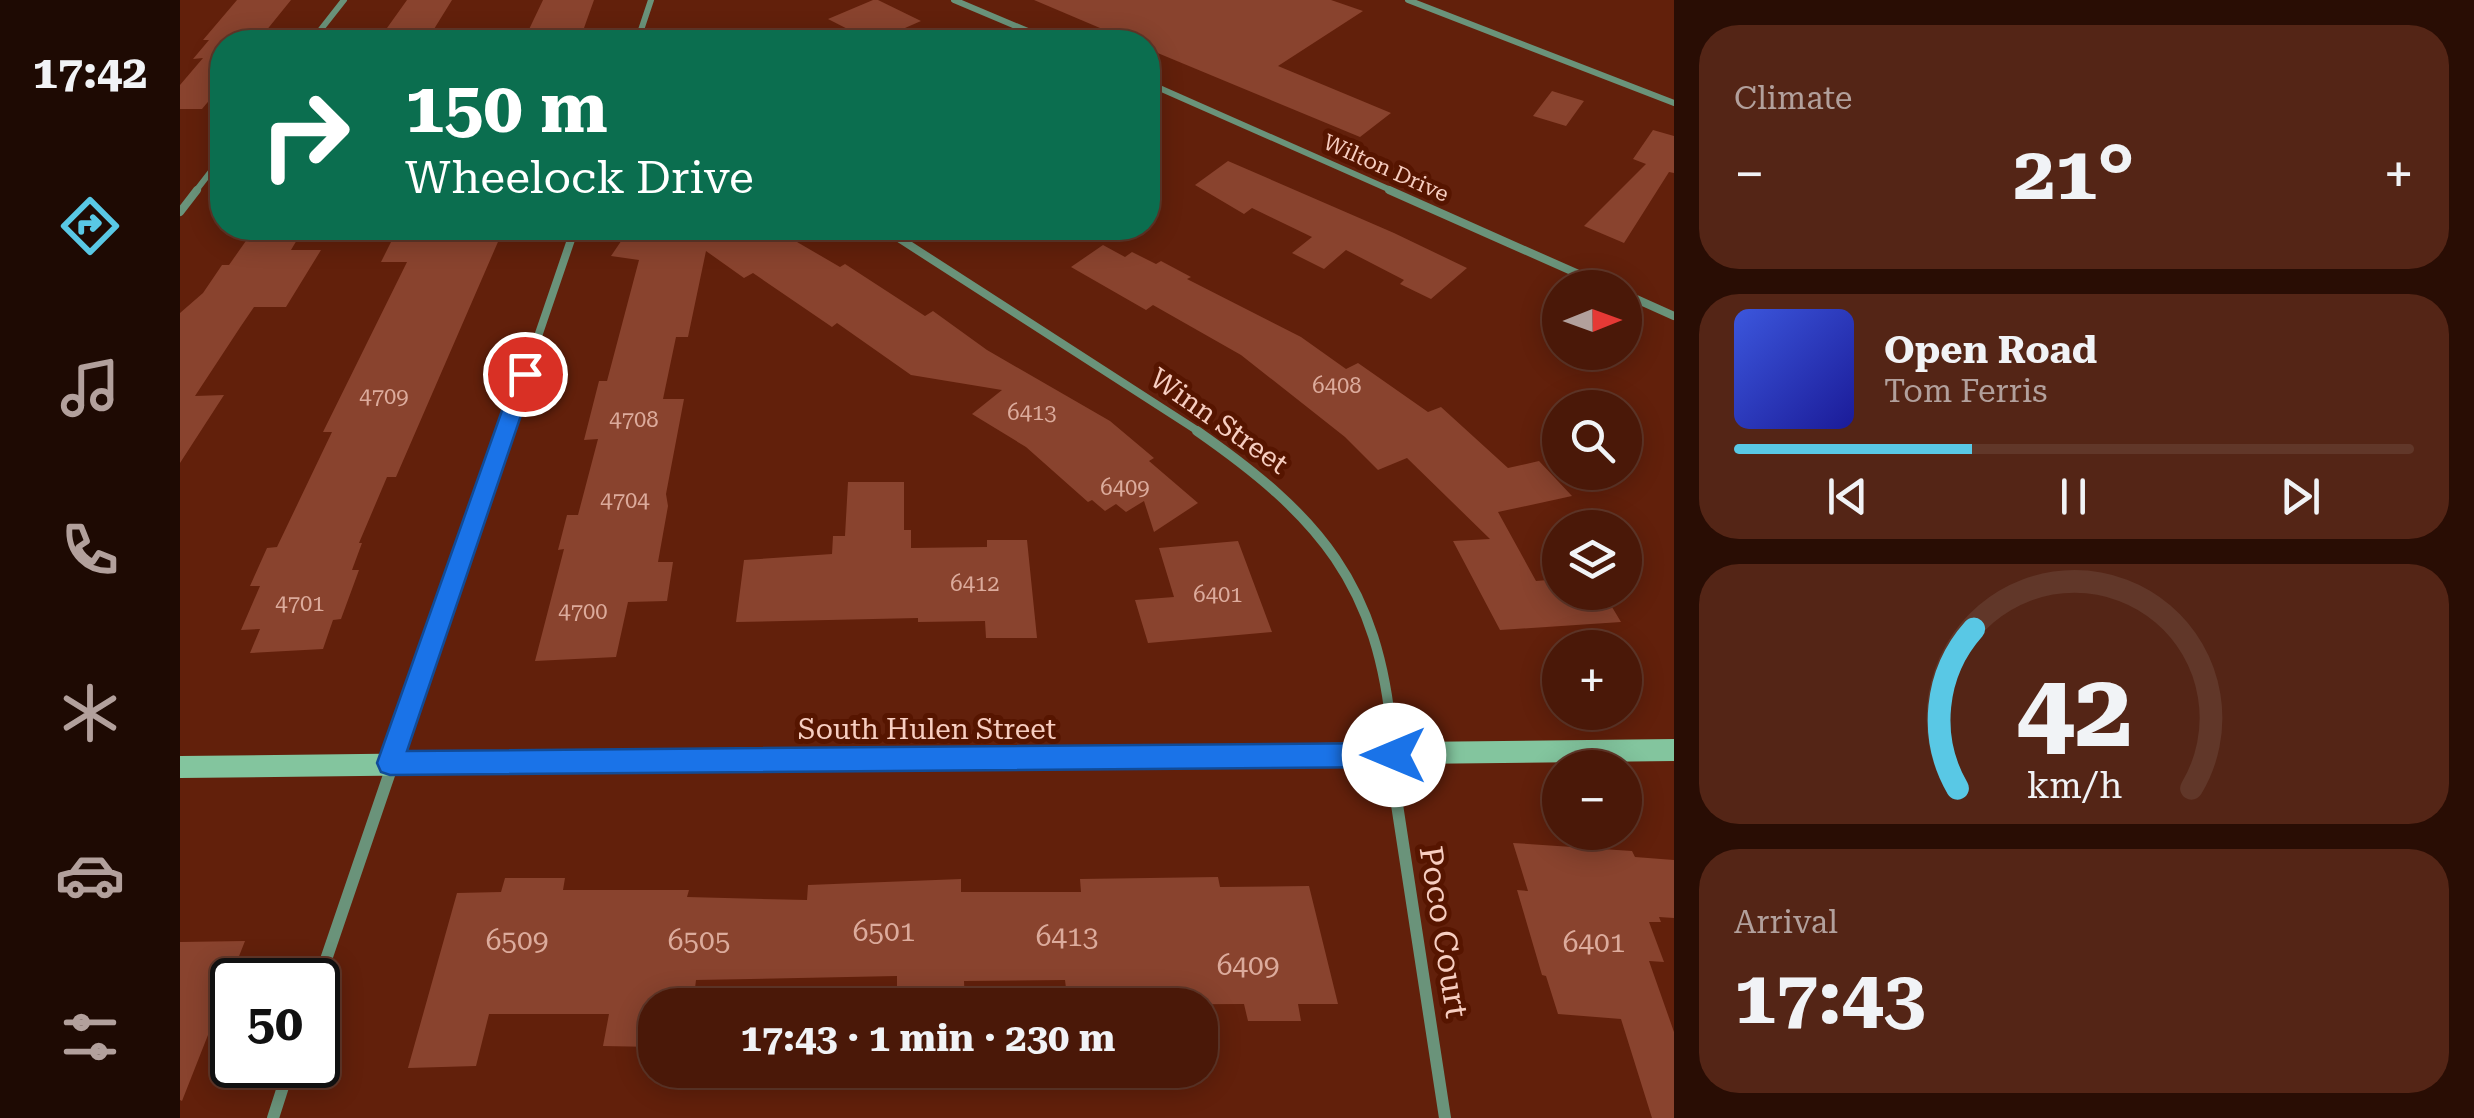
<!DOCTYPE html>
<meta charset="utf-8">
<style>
:root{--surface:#4a1808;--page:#542516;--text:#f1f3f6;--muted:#b2a09c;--line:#613729;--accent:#59c8e5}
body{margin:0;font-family:"Roboto Serif",serif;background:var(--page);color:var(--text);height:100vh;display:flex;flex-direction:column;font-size:38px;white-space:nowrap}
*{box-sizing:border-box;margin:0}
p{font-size:32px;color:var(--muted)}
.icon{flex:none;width:55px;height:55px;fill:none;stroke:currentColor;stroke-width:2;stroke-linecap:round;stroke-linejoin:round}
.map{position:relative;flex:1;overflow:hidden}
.sheet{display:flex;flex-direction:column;gap:25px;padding:25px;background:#290d04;width:800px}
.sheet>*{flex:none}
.top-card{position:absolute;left:30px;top:30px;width:950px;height:210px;border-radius:40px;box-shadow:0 5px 25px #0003,0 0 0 2px var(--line);background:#0b6e4f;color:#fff;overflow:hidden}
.needle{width:65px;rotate:89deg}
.controls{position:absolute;left:1362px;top:270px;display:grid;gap:20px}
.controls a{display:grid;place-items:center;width:100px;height:100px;border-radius:50%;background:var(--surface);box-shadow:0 5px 25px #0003,0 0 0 2px var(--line);font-size:50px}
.speed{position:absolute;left:30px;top:958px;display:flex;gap:20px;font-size:50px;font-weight:700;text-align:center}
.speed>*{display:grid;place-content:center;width:130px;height:130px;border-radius:50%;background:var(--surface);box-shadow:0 5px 25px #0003,0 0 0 2px var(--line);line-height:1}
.speed .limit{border:5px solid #111;border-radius:15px;background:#fff;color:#111}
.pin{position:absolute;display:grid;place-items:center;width:85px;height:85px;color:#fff;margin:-42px;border:5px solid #fff;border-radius:50%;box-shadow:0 2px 10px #0007}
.me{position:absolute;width:110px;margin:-55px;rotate:270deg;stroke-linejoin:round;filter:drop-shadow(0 0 8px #0008)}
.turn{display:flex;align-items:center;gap:35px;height:210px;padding:0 30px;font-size:45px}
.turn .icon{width:130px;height:130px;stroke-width:2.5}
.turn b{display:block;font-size:70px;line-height:85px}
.big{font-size:75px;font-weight:700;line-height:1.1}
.sheet .tile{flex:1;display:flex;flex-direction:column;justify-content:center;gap:15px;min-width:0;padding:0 35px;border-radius:40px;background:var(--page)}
.sheet .dial{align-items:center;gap:0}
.dial svg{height:260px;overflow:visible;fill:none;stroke:var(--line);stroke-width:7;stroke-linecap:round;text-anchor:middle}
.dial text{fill:var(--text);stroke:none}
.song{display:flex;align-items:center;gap:30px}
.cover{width:120px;height:120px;border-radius:15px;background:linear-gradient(135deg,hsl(230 70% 55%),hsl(240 70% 35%))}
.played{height:10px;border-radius:5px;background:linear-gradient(90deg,var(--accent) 35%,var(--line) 35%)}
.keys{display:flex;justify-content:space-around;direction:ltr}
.heat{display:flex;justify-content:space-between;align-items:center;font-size:55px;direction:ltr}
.trip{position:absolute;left:458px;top:988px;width:580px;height:100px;border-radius:40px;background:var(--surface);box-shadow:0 5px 25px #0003,0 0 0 2px var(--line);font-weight:700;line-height:100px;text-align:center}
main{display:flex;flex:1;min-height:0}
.menu{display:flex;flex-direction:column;width:180px;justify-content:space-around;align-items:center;background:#1e0a03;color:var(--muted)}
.menu .icon{width:70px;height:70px}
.menu .on{color:var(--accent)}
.menu b{font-size:45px;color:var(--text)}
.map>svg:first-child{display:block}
.building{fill:#89432e}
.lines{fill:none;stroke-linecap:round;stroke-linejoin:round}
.street-far3{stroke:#6a937a;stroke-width:6}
.street-far2{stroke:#6a937a;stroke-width:8}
.street-far1{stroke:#6a937a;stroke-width:10}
.street{stroke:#6a937a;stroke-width:12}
.secondary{fill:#83c59e;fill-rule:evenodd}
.route{fill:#1a73e8;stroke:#114b97;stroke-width:2.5}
.labels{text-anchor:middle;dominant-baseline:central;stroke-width:10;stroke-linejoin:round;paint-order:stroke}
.far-street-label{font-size:22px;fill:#f7cec1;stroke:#561500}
.number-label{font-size:22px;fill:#dcab9c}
.street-label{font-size:28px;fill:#f7cec1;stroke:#561500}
.near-number-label{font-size:28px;fill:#dcab9c}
.near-street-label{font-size:32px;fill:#f7cec1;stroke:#561500}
</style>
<main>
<nav class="menu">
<b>17:42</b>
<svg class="icon on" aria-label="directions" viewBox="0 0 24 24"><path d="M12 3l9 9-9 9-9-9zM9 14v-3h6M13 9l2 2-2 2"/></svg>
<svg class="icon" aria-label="music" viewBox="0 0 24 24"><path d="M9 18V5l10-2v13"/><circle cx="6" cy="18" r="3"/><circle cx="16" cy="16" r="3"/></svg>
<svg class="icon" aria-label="phone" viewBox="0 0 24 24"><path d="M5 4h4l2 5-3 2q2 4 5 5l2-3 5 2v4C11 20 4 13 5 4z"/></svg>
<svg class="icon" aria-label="climate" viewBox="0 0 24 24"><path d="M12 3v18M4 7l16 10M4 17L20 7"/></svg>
<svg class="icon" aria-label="car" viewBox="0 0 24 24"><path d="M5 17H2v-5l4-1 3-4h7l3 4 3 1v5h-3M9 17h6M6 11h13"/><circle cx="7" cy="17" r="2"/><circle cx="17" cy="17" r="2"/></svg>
<svg class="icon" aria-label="filters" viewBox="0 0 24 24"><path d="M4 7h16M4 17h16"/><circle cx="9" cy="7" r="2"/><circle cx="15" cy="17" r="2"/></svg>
</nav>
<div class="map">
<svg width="1494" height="1118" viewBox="0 0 1494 1118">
<rect width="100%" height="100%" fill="#62200b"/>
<path class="building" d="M57 0H111L77 42H42V85L22 109H0V85L23 58 13 59 29 40H23Z
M227 0H272L246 42H197Z
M363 0H414L399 42H343Z
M693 0H698L741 21 693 42 648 19Z
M854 0H1151L1183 11 1098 66 1211 113 1180 137 968 49V42H953Z
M1372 91 1404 101 1386 126 1353 116Z
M1473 130 1494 136V173L1489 172 1444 243 1404 226 1466 164 1453 159Z
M1048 161 1214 233 1287 268 1251 299 1220 284 1224 280 1166 250 1144 269 1112 253 1132 237 1072 208 1064 214 1015 185Z
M75 228H124L111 250H141L106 307H74L61 326 15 396 44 395 0 463V313L23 293 42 265H49Z
M218 228H324L216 477H207L179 543H182L172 570H179L161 619 153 620 143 649 70 653 80 629 61 630 80 586H70L87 548 97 547 152 432H143L227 262H201Z
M450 228H593L660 267 665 264 745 316 753 311 807 350 930 421 974 458 969 461 1018 503 974 532 964 501 946 512 936 504 925 511 912 500 908 502 846 447 792 414 822 390 731 375 657 323 652 327 573 273 564 278 526 251 508 337H496L483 399H504L486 494 488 506 478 562H493L487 601 448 602 436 657 355 661 384 549 378 550 387 515H398L418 439 404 440 419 381H427L459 260 431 256Z
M923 245 945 257 952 252 976 264 981 261 1011 277 1007 279 1121 337 1166 369 1178 363 1248 412 1261 407 1328 468 1359 461 1392 496 1318 512 1356 581 1380 579V592H1423L1441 622 1320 630 1273 541 1310 539 1227 458 1198 470 1165 437 1061 355 973 305 966 310 891 267Z
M668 482H724V530H731V548L807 547V540H847L857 638H806L805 621 738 622V618L556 622 564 560 652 554 653 536H665Z
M1058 541 1092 632 968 643 955 600 994 597 979 548Z
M1333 843 1452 851 1455 857 1494 860V918L1479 917 1481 922H1469L1484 962 1469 961 1494 1032V1118H1472L1441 1019 1378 1014 1366 976 1362 975 1337 890 1348 891Z
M1038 877 1040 887 1129 886 1158 1004H1118L1121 1021H1068L1064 1004 888 1005 885 980 784 981 785 1005H717V976L516 980 513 1005H475V1047L423 1046 429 1014H309L296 1066 228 1068 277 893 321 892 325 878H385L383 890H509L507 897 627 900 628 885 781 879V892H901L900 879Z
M65 941 2 1101 0 1100V942Z"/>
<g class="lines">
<path class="street-far3" d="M774 0 874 42
M1228 0 1494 103
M131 42 164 0
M457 42 471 0
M968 83 1215 192
M15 192 42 157"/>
<path class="street-far2" d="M1209 190 1430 288
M0 212 17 190
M703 228 1021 433
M1445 294 1494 316
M325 433 395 228"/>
<path class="street-far1" d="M1017 431C1139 516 1199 584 1212 737
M222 737 326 431"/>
<path class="street" d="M1212 734 1214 785 1265 1118
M138 983 223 734
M93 1118 110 1065"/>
<path class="secondary" d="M1494 739V761L0 778V756Z"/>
</g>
<path class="route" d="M345 368 355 374 227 751 1214 743 1223 746 1227 755 1223 763 1214 767 210 775 201 772 197 763 335 374Z"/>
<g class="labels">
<g class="far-street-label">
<text transform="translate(1206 168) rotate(24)">Wilton Drive</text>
</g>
<g class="number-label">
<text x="1157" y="385">6408</text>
<text x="204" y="396">4709</text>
<text x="852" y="412">6413</text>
<text x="454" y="419">4708</text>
<text x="945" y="487">6409</text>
<text x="445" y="500">4704</text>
<text x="795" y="583">6412</text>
<text x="1038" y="594">6401</text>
<text x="120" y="603">4701</text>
<text x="403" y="611">4700</text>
</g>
<g class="street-label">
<text transform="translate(1039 421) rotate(35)">Winn Street</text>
<text x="747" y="729">South Hulen Street</text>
</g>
<g class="near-number-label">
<text x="704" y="931">6501</text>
<text x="887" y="936">6413</text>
<text x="337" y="940">6509</text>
<text x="519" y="940">6505</text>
<text x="1414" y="942">6401</text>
<text x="1068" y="965">6409</text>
</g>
<g class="near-street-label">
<text transform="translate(1264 932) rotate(81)">Poco Court</text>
</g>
</g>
</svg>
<div class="controls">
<a><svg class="needle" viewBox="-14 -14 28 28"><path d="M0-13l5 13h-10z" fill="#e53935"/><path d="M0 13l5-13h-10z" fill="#b2a09c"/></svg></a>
<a><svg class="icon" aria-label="search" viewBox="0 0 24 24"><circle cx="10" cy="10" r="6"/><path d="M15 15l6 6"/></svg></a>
<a><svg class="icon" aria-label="layers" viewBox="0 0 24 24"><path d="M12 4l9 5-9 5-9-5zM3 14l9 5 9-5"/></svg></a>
<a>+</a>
<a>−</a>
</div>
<div class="speed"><div class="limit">50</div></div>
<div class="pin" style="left:345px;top:374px;background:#d93025"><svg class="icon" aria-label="arrive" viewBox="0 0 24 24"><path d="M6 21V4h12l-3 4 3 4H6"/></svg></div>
<svg class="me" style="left:1214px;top:755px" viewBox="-20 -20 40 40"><circle r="19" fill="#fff"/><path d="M0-13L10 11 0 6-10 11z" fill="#1a73e8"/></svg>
<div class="trip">17:43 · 1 min · 230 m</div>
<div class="top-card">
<div class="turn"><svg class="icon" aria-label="right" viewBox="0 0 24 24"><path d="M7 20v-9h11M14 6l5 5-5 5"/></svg><div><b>150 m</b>Wheelock Drive</div></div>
</div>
</div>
<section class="sheet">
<div class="tile"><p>Climate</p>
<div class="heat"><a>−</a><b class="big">21°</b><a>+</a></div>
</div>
<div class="tile">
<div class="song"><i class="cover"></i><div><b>Open Road</b><p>Tom Ferris</p></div></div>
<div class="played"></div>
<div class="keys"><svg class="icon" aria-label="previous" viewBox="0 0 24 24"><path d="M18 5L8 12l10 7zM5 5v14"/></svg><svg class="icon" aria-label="pause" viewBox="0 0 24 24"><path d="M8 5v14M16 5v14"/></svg><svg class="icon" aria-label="next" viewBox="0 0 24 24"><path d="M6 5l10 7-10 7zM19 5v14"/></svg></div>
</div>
<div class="tile dial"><svg viewBox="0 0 100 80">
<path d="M14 69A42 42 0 1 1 86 69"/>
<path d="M14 69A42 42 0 0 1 19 20" stroke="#59c8e5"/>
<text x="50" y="56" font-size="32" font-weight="700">42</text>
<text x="50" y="72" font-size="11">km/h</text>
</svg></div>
<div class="tile"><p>Arrival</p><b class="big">17:43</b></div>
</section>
</main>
